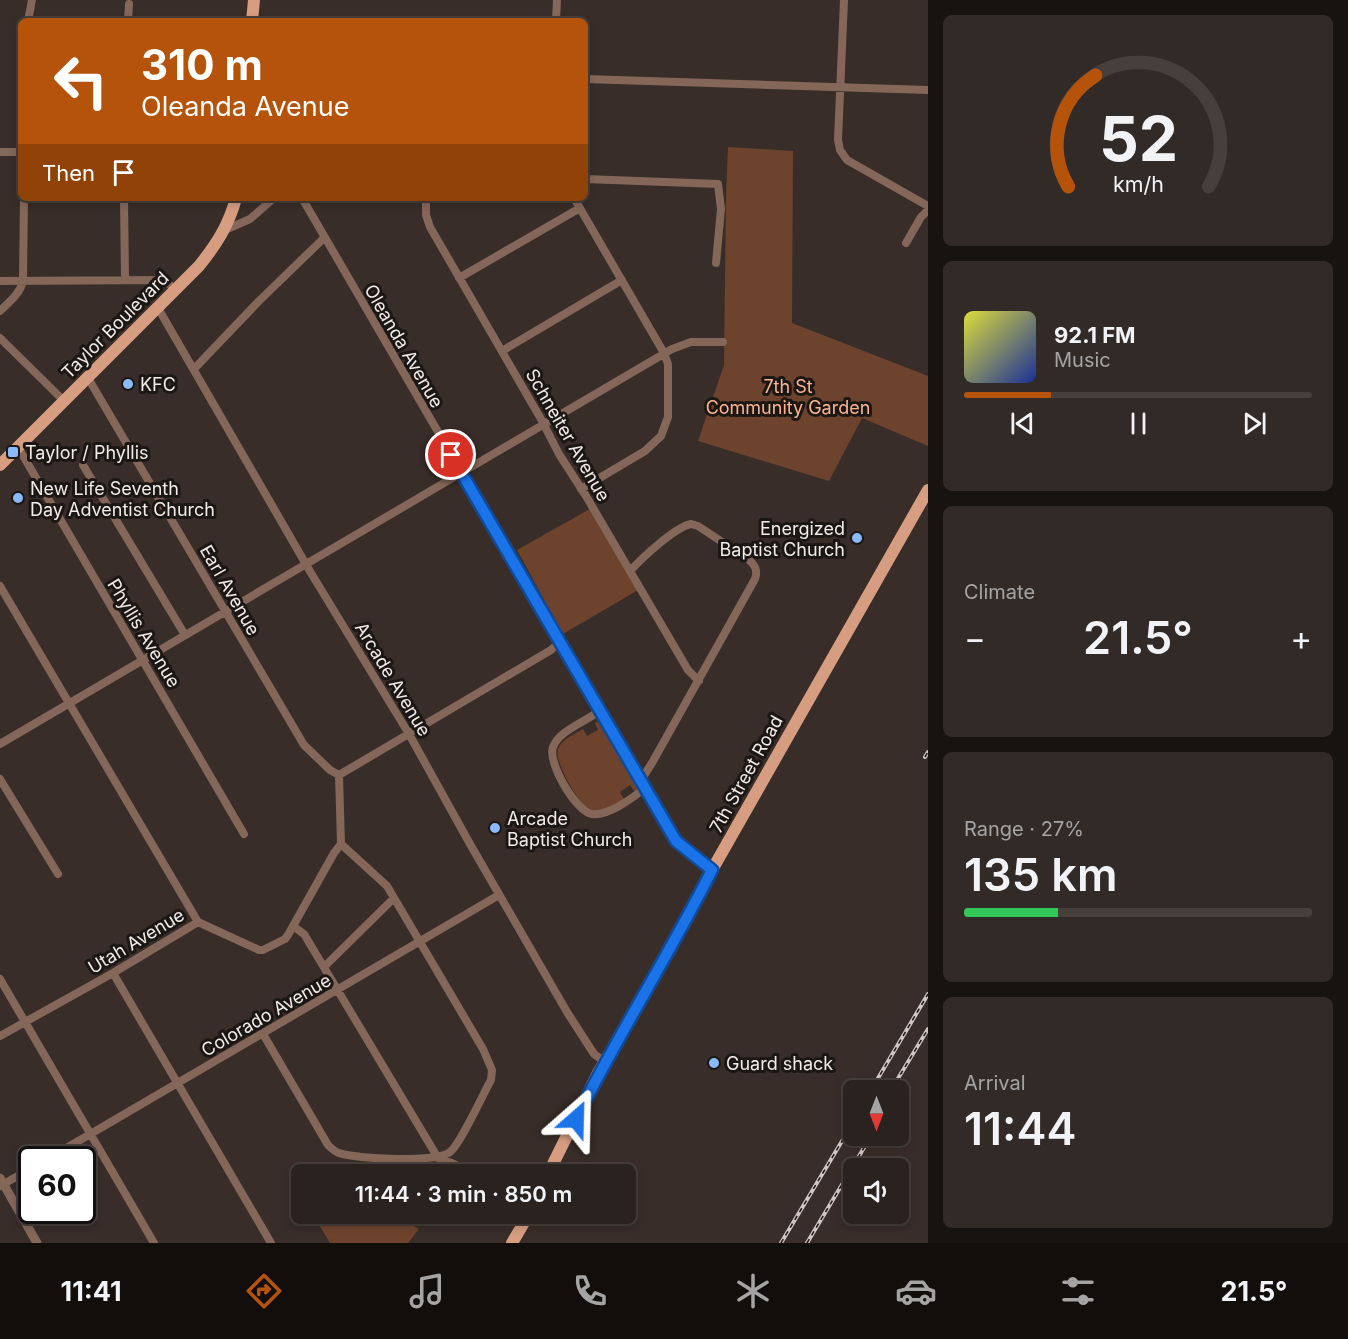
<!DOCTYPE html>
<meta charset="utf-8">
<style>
:root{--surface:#2a221e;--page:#322a27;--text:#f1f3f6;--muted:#a5a4a4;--line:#463f3c;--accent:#b45309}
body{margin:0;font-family:Inter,sans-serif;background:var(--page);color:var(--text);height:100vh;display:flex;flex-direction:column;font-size:22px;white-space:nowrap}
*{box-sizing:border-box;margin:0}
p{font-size:20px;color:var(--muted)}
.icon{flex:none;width:33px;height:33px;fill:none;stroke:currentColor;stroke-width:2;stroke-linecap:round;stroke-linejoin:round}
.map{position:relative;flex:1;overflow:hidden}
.sheet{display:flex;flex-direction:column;gap:15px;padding:15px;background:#171310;width:420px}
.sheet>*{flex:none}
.banner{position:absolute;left:18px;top:18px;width:570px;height:183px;border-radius:9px;box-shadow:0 3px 9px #0003,0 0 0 2px var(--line);background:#b45309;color:#fff;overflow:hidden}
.needle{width:39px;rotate:180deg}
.buttons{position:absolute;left:843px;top:1080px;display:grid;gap:12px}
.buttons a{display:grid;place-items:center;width:66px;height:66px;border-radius:9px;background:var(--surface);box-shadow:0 3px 9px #0003,0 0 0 2px var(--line);font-size:30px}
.speed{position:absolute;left:18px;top:1146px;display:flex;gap:12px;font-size:30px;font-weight:700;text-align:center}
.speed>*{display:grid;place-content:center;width:78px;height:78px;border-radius:50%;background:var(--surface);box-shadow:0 3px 9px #0003,0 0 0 2px var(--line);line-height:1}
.speed .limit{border:3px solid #111;border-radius:9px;background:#fff;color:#111}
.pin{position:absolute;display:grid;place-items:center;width:51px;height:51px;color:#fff;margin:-26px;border:3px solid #fff;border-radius:50%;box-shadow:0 2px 6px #0007}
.me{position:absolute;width:66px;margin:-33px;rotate:25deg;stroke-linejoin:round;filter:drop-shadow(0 0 4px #0008)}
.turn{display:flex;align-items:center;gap:21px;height:126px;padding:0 24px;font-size:27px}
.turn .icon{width:78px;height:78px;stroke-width:2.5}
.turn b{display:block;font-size:42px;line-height:51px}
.then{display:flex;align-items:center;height:57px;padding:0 24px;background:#0003;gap:12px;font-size:22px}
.big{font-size:45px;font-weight:600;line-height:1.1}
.sheet .tile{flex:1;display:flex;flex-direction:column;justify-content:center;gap:9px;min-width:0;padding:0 21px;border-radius:9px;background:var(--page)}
.sheet .dial{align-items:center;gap:0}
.dial svg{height:156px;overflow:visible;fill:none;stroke:var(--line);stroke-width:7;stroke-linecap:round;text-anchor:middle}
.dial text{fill:var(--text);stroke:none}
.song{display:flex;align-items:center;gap:18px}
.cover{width:72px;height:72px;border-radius:9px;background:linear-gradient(135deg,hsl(60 70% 55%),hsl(230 70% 35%))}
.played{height:6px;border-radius:3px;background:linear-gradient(90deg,var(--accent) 25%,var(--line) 25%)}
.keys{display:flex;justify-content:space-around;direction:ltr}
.heat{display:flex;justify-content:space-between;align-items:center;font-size:33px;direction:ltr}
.charge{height:9px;border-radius:4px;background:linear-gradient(90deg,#34c759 27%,var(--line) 0)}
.trip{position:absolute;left:291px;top:1164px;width:345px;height:60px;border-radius:9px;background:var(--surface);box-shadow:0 3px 9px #0003,0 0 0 2px var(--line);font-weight:600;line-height:60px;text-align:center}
.menu{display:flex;height:96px;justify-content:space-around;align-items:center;background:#110e0c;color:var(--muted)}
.menu .icon{width:42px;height:42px}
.menu .active{color:var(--accent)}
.menu b{font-size:27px;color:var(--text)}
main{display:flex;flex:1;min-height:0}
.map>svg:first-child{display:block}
.green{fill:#6e432d}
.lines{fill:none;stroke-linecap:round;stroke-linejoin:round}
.minor{stroke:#846759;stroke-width:8}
.tertiary{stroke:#846759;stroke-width:9}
.primary{stroke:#d79d81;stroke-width:12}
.rail-casing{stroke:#cfc7c3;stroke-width:4}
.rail{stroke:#1b1714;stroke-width:1.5;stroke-dasharray:4.5;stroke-linecap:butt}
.route-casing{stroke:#114b97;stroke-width:15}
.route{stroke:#1a73e8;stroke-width:10}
.poi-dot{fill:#8bbafc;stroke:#1b1714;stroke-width:2}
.labels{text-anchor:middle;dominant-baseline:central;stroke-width:6;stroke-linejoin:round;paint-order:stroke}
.street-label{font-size:18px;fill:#f2ebe7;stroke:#1b1714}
.poi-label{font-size:18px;fill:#f2ebe7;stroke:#1b1714;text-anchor:start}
.park-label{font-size:18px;fill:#fdb48f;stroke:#1b1714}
</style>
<main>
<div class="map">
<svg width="928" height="1243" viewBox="0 0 928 1243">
<rect width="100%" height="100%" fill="#382d28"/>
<path class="green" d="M728 147 793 151 792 323 928 376V446L862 418 829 481 698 441 724 365 726 195Z
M590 509 638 590 563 634 517 550Z
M596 722 602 724 638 788 635 792 630 785 620 792 624 799C616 803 608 810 599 811 592 811 586 808 582 803 574 794 554 760 558 749 562 739 575 734 583 729L587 736 598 730 595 723Z
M317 1214H392L419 1229 408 1243H330L314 1216Z"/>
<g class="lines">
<path class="minor" d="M844 0 838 140 840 150 847 160 928 206
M28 21 32 0
M128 21 129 4
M556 21 557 0
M585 79 928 90
M0 152H21
M585 179 718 184 721 209 716 263
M124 198 125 279
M302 198 676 841 712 870
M426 198V215L430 227 541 419 559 454 586 496 688 670 699 681
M574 198 664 353 668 364V417L661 436 645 451 581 489
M225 230 250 219 274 198
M906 243 921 217 928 210
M459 278 580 208
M0 281 164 280 176 290
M158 308 311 573 409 734 470 844 567 1012 594 1054 605 1062
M0 311C9 302 20 294 23 281L24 198
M0 338 64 401
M502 351 622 280
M194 369 259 301 324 238
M88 378 304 745 330 770 339 775
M18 447 244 834
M83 465 185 635
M630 571C642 558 675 527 691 524L698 526 748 559C755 565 758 570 755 579L652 763 641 780
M0 586 198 922
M600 710C587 722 560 729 553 747 547 762 576 812 592 814 607 817 634 797 645 788
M0 744 672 349 691 342H723
M339 775 551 650 560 641
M0 779 58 874
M293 926 304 934 438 1158 454 1164 474 1174
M324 967 394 898
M113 973 271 1243
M0 979 154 1243
M263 1034 328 1145C332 1149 335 1152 339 1153 356 1159 437 1163 450 1152 460 1145 483 1094 491 1080L492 1070 483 1049 387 886 341 844
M0 1036 113 973 198 922 259 950H263L285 939 288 935 334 853 341 844 339 775
M46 1160 499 895
M0 1186 32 1168"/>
<path class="tertiary" d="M0 1178 37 1243"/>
<path class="primary" d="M252 21 254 0
M0 465 199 266C216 245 229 225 236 198
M548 1174 598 1073 659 969 712 870 928 490
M512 1243 529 1214"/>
<defs>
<path id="rail" d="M925 757 928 752
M871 1090 928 994
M891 1090 928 1029
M781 1243 854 1121
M807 1243 871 1136"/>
</defs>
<use href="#rail" class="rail-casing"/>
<use href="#rail" class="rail"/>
</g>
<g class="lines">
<defs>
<path id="route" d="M451 455 676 841 712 870C669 955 618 1035 576 1119"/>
</defs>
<use href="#route" class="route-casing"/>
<use href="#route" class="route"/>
</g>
<g class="poi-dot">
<circle cx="128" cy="384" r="6"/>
<rect x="7" y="446" width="12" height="12" rx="3"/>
<circle cx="18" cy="498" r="6"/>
<circle cx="857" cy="538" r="6"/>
<circle cx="495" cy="828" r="6"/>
<circle cx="714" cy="1063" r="6"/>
</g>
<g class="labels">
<g class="street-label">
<text transform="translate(115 325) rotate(-45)">Taylor Boulevard</text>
<text transform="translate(404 346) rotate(60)">Oleanda Avenue</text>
<text transform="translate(568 435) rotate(60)">Schneiter Avenue</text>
<text transform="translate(230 590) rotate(60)">Earl Avenue</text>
<text transform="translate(144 633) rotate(59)">Phyllis Avenue</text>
<text transform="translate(393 679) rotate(59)">Arcade Avenue</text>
<text transform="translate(746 774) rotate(-61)">7th Street Road</text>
<text transform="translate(136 941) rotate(-31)">Utah Avenue</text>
<text transform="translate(266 1015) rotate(-30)">Colorado Avenue</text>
</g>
<g class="poi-label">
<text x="140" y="384">KFC</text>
<text x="25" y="452">Taylor / Phyllis</text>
<text x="30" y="488">New Life Seventh<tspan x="30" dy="21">Day Adventist Church</tspan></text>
<text x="845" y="528" text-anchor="end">Energized<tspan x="845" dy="21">Baptist Church</tspan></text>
<text x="507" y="818">Arcade<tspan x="507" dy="21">Baptist Church</tspan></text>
<text x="726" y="1063">Guard shack</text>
</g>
<g class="park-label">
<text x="788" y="386">7th St<tspan x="788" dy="21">Community Garden</tspan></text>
</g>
</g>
</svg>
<div class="buttons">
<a><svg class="needle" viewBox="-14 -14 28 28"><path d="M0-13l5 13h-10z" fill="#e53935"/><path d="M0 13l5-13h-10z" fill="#a5a4a4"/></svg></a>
<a><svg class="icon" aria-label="sound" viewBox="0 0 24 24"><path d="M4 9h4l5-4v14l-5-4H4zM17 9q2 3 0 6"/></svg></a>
</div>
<div class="speed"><div class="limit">60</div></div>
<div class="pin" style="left:451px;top:455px;background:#d93025"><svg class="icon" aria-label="arrive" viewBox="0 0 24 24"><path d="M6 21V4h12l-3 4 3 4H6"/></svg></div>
<svg class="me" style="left:576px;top:1119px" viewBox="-20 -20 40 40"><path d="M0-17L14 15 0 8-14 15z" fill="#1a73e8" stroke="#fff" stroke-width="4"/></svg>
<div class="trip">11:44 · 3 min · 850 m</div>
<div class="banner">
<div class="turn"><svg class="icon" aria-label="left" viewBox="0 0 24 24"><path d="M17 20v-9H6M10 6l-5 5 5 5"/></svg><div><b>310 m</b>Oleanda Avenue</div></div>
<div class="then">Then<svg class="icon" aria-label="arrive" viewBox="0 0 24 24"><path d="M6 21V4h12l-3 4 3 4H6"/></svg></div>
</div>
</div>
<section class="sheet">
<div class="tile dial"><svg viewBox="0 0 100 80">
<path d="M14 69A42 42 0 1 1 86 69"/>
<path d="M14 69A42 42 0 0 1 28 12" stroke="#b45309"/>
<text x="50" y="56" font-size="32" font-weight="700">52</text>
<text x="50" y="72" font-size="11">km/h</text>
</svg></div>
<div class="tile">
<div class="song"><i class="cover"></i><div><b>92.1 FM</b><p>Music</p></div></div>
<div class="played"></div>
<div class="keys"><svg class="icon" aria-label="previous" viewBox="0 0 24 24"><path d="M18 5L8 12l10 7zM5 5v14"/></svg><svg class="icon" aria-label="pause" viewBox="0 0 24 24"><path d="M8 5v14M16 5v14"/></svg><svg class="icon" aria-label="next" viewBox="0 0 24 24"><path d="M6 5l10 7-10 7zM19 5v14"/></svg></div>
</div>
<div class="tile"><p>Climate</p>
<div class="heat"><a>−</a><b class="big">21.5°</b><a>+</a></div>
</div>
<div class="tile"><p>Range · 27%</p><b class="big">135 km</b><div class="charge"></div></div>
<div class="tile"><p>Arrival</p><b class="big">11:44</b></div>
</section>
</main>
<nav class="menu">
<b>11:41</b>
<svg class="icon active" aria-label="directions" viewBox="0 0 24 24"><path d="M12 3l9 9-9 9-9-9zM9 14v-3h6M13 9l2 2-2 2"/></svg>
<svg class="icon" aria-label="music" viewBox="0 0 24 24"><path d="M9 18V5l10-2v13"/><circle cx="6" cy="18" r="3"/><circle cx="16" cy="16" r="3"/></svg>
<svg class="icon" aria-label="phone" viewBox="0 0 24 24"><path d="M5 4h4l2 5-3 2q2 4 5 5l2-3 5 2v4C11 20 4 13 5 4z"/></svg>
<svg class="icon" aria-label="climate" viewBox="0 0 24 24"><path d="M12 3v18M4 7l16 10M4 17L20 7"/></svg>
<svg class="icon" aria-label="car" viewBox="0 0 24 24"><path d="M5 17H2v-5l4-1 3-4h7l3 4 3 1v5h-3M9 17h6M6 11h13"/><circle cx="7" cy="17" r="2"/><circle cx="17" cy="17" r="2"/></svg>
<svg class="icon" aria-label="filters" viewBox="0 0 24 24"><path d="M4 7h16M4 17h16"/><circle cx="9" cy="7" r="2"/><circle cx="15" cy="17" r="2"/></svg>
<b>21.5°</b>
</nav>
